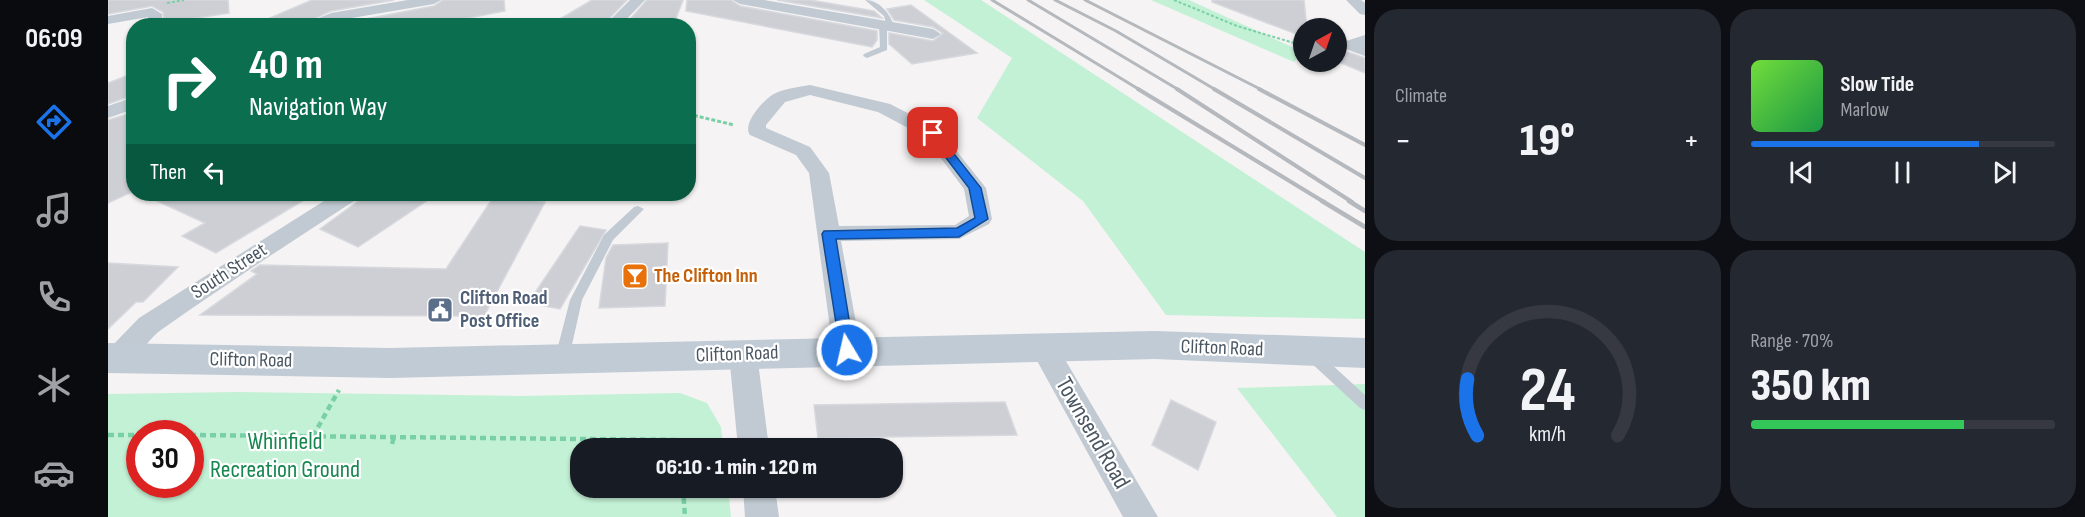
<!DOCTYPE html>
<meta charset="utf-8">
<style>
:root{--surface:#171b24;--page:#242831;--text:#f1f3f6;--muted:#9ea1a6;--line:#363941;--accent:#1a73e8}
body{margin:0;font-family:"Sofia Sans Condensed",sans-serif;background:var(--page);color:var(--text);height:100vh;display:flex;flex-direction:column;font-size:22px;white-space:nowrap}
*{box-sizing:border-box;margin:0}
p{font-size:20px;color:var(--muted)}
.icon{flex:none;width:33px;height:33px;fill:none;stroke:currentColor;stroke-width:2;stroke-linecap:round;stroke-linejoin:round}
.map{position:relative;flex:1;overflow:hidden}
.details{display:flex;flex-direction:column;gap:9px;padding:9px;background:#0d0f14;width:720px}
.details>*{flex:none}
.guide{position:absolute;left:18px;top:18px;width:570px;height:183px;border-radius:24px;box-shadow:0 2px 4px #0004;background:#0b6e4f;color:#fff;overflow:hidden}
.needle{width:39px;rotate:40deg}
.buttons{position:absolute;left:1185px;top:18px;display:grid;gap:12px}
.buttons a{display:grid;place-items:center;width:54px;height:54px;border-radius:50%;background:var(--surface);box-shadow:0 2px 4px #0004;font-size:30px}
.speed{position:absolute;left:18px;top:420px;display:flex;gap:12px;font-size:30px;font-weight:700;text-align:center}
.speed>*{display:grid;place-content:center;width:78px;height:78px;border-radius:50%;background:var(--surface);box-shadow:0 2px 4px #0004;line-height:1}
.speed .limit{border:9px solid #d22;background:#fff;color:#111}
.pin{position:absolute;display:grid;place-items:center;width:51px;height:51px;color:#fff;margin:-26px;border-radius:12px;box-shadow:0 3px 9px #0006}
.me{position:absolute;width:66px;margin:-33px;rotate:351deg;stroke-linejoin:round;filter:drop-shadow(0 0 4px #0008)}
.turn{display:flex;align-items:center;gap:21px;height:126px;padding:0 24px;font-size:27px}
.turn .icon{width:78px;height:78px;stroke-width:2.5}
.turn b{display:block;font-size:42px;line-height:51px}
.then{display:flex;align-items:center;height:57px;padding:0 24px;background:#0003;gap:12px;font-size:22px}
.big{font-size:45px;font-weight:800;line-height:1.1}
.details .tile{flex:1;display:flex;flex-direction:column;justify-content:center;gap:9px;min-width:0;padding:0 21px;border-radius:24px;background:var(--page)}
.details .dial{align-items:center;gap:0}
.dial svg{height:156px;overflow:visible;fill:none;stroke:var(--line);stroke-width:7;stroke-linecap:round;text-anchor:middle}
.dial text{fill:var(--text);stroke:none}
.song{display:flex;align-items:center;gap:18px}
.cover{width:72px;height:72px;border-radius:9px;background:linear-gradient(135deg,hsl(100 70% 55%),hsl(140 70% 35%))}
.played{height:6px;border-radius:3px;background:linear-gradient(90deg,var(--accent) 75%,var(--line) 75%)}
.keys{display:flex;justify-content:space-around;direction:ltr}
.heat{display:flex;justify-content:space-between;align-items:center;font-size:33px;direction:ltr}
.charge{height:9px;border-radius:4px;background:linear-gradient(90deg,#34c759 70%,var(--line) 0)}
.details .tiles{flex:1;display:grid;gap:9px;grid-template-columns:repeat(2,1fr)}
.trip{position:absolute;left:462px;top:438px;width:333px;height:60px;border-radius:24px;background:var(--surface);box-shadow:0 2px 4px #0004;font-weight:800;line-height:60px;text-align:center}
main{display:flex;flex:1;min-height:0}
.dock{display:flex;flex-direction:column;width:108px;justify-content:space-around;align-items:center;background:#090b0e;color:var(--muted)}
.dock .icon{width:42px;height:42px}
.dock .active{color:var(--accent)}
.dock b{font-size:27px;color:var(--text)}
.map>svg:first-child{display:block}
.green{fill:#c3f1d5;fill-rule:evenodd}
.building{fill:#cdcfd5;stroke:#d7d9de;stroke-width:1.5}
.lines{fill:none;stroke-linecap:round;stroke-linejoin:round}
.path-far2{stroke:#7ad0a6;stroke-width:2;stroke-dasharray:3 2;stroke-linecap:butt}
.path-far1{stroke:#7ad0a6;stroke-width:3;stroke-dasharray:4 2;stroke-linecap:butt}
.path{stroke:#7ad0a6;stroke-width:4.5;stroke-dasharray:6 4;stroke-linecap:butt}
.lane{fill:#c1cad2;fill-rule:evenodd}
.street{fill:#c1cad2;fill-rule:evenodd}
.secondary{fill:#c1cbd6;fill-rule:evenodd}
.rail-far2{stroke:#b5b8bd;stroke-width:3}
.rail-far1{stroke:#b5b8bd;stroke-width:4}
.rail{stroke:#b5b8bd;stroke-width:4.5}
.route{fill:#1a73e8;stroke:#114b97;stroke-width:1.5}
.labels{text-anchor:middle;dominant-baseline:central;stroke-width:4.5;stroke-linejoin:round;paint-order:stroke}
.street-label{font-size:20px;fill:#4a5661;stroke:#fff}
.food-label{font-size:20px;font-weight:bold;fill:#c56008;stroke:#fff;text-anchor:start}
.service-label{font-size:20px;font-weight:bold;fill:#4e5e75;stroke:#fff;text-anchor:start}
.near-street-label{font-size:24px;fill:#4a5661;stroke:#fff}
.near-park-label{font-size:24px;fill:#17864f;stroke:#fff}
</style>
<main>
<nav class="dock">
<b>06:09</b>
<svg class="icon active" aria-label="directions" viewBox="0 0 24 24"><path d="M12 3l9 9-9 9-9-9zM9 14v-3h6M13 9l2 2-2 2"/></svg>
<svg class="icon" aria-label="music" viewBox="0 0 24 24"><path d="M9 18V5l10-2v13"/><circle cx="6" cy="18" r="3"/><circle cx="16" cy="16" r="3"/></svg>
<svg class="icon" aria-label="phone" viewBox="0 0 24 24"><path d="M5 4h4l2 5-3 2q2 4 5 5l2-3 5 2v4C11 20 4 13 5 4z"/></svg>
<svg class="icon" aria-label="climate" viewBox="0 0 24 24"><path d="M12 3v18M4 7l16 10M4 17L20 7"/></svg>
<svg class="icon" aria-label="car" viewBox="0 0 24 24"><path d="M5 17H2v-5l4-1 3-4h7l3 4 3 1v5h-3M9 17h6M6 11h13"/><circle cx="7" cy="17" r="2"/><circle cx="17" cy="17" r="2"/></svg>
</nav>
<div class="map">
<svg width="1257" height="517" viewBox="0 0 1257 517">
<rect width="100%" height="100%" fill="#f5f3f3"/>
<path class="green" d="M816 0H873L1257 252V319L1058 315 975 201 869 118 904 58Z
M1043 0H1081L1195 52 1186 62Z
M1257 384V517H1229L1129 388Z
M130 392 411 396 572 393 599 403 613 427 615 448H472V488H620L623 517H0V394ZM32 434H82V484H32Z"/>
<path class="building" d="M0 0H120L121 13 56 23 55 12 44 6 0 14Z
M204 0H286L223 11 190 26H143Z
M335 0H396L397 11 319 26H221L326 6Z
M484 0H519L494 26H440Z
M539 0H575L565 26H516Z
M579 0H623L632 6 769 31V40L764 47 578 11Z
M669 0H702L766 11 774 18Z
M1104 0H1196L1199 28H1196V37L1104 2Z
M803 5 869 53 804 64 781 44V33L825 41 835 33 825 27 786 20 779 9Z
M1228 36 1236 39 1231 44 1234 50 1257 58V73L1228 61Z
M26 73V95L0 104V83Z
M26 112V191L0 203V120Z
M34 194H206L108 253 74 236 97 223Z
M260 194H329L250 247 212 229Z
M386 196 437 202 376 316 92 315 149 274 143 271 152 265 338 269Z
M472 226 498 230 452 309 420 303Z
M560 243 557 306 491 308 498 258 505 245Z
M0 263 70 267 35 302H28L0 329Z
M1063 400 1108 422 1090 470 1044 445Z
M897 402 909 435 710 438 706 405Z"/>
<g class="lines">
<path class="path-far2" d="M1066 0 1129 26 1196 46
M59 3 76 0"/>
<path class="path-far1" d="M580 114 626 125"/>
<path class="path" d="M0 435H32
M82 435 571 440V448
M205 436 231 390
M284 444 286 437
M575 488 577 517"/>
<path class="lane" d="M757 0C771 0 782 13 786 26L782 28 779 27V50L759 58 755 56 756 54 772 47 771 25 778 23 776 16Z
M530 206 536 209 505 240 474 300 461 358 459 362 454 363 449 362 447 358 462 300 496 235 526 207Z
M1205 351 1210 352 1257 395V410L1252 408 1200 360 1198 356 1200 352Z"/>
<path class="street" d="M300 0H333L326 4 226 21 214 26H192L223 13Z
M522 0H537L512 26H496Z
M625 0H656L825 29 833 34 825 39 632 4Z
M1238 0H1253L1257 3V15L1252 14Z
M44 8 54 14V26H40V17L0 24V16Z
M1257 35V56L1235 48 1233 45 1235 42Z
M702 85 782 104 831 129 878 188 884 219 881 224 851 239 733 241 753 350 749 357 739 361 729 357 725 350 701 173 688 155 642 135C634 124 654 102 664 95 673 89 691 87 702 85ZM702 95 770 112 817 137 856 189 861 216 847 225 731 226 721 173 702 147 658 128V125L677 102Z
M26 97V109L0 118V106Z
M227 194H252L249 199C183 242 117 285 53 330 34 343 26 374 0 366V350L31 318Z
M936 337 946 341 1050 517H1015L922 348 926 341Z
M635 343 645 346 649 354 661 448H630L621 354 625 346Z
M635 488H667L671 517H637Z"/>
<path class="secondary" d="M1047 331 1257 338V368L1047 359 282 378 0 373V343L282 348Z"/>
<path class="rail-far2" d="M884 0 1032 90
M920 0 1071 90
M947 0 1008 31 1108 90
M977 0 1154 90"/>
<path class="rail-far1" d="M1030 89 1216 202
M1069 89 1244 202
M1106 89 1257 178
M1151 89 1257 145"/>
<path class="rail" d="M1214 201 1257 227
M1241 201 1257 211"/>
</g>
<path class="route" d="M825 130 828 131 873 188 880 219 851 237 728 239 746 350 744 355H733L714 234 716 231 849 228 867 218 861 188 819 133Z"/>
<defs>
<symbol id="bar-square" viewBox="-11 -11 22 22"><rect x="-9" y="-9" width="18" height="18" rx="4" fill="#e8710a" stroke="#fff"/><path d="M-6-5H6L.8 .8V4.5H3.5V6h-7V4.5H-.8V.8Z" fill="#fff"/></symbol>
<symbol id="civic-square" viewBox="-11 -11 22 22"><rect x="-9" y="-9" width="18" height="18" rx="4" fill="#5c6f8a" stroke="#fff"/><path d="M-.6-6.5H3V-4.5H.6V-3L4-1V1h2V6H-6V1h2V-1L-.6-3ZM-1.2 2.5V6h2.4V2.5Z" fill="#fff"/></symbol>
</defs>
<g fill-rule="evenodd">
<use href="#bar-square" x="512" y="261" width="30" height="30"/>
<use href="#civic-square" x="317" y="295" width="30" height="30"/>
</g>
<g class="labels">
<g class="street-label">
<text transform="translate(121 271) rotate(-33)">South Street</text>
<text transform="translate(1114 348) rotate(2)">Clifton Road</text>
<text transform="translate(629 354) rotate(-2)">Clifton Road</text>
<text transform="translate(143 360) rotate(1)">Clifton Road</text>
</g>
<g class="food-label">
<text x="546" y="276">The Clifton Inn</text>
</g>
<g class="service-label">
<text x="352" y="298">Clifton Road<tspan x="352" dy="23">Post Office</tspan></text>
</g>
<g class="near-street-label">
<text transform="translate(985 433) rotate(60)">Townsend Road</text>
</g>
<g class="near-park-label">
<text x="177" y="441">Whinfield<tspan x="177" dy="28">Recreation Ground</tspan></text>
</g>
</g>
</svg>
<div class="buttons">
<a><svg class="needle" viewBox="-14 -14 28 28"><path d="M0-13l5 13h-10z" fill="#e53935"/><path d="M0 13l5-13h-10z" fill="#9ea1a6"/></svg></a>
</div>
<div class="speed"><div class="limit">30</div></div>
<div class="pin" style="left:825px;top:133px;background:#d93025"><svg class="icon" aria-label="arrive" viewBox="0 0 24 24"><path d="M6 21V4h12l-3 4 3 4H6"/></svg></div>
<svg class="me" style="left:739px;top:350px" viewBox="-20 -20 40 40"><circle r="17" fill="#1a73e8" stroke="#fff" stroke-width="3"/><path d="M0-11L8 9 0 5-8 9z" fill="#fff"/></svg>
<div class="trip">06:10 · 1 min · 120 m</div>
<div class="guide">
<div class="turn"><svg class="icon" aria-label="right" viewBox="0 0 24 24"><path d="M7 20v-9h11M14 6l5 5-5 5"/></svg><div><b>40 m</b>Navigation Way</div></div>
<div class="then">Then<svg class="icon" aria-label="left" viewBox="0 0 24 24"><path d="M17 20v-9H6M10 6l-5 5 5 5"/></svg></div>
</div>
</div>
<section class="details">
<div class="tiles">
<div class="tile"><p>Climate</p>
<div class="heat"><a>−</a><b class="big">19°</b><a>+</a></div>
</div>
<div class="tile">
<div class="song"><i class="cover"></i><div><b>Slow Tide</b><p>Marlow</p></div></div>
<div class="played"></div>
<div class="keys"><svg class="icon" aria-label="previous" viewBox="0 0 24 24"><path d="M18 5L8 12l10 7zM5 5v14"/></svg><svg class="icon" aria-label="pause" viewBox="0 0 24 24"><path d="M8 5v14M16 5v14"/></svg><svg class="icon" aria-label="next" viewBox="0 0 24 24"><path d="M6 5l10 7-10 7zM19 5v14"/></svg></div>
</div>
<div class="tile dial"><svg viewBox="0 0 100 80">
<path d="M14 69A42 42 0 1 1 86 69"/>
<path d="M14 69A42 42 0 0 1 9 40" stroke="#1a73e8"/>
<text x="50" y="56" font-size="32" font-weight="700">24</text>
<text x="50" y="72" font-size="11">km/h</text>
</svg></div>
<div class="tile"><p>Range · 70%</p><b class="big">350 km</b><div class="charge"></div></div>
</div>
</section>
</main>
